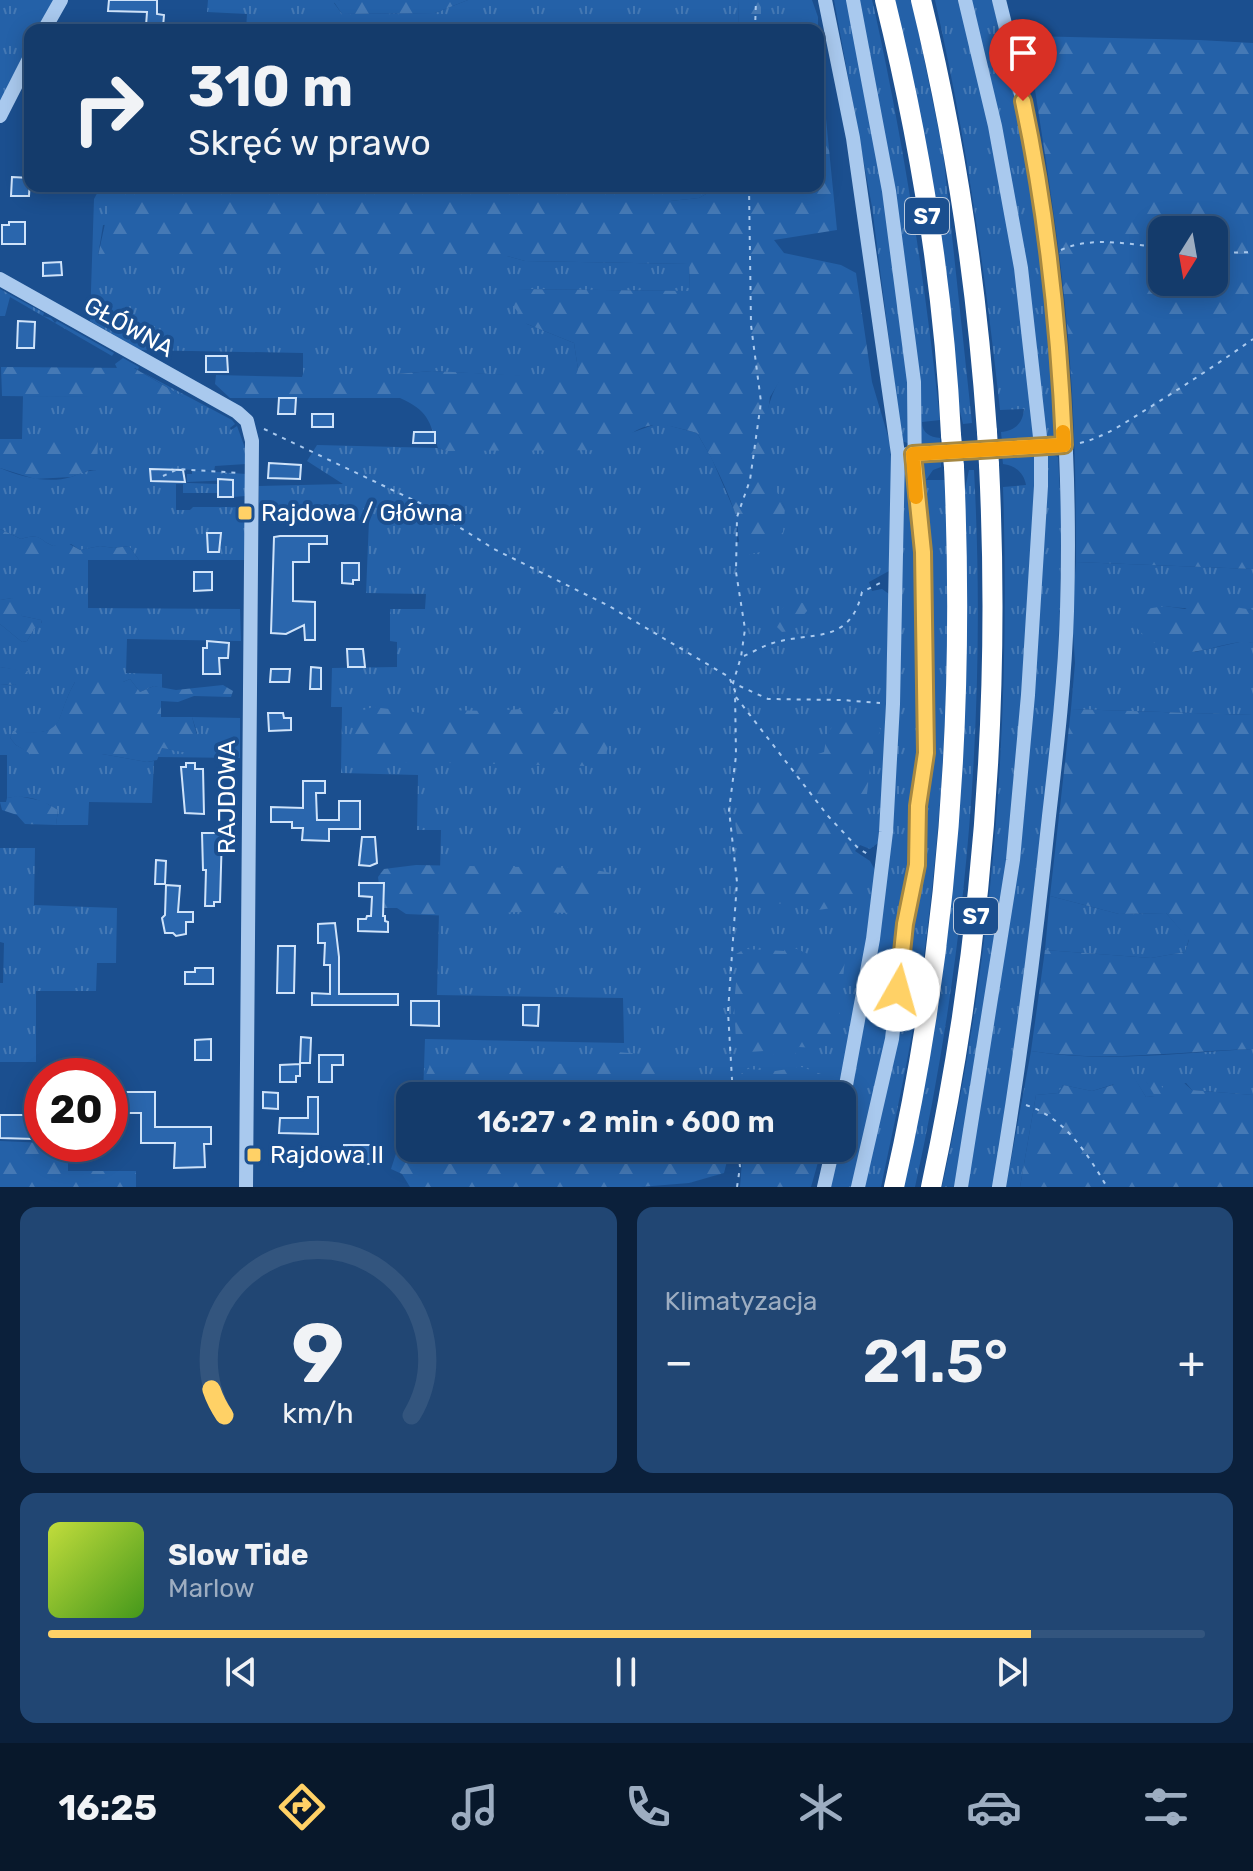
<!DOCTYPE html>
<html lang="pl">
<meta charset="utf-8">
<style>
:root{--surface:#143b6b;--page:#214673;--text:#f1f3f6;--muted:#9dadc1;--line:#33557e;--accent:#ffd166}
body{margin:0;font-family:Rubik,sans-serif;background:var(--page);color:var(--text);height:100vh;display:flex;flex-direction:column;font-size:30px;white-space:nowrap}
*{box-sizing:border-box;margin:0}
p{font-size:26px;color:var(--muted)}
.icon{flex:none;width:44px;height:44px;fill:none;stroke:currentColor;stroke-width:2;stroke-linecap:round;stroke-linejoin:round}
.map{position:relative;height:1187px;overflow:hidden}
.sheet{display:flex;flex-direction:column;gap:20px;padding:20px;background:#0b203b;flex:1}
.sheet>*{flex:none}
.hud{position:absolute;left:24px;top:24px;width:800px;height:168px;border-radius:16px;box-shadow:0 4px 20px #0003,0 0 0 2px var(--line);background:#143b6b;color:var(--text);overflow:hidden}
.needle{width:52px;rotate:191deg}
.buttons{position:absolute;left:1148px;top:216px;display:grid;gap:16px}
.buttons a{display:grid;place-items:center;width:80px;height:80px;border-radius:16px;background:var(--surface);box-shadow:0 4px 20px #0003,0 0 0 2px var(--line);font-size:40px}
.speed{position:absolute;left:24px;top:1058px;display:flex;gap:16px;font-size:40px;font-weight:700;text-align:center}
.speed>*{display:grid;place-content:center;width:104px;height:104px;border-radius:50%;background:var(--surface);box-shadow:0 4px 20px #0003,0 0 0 2px var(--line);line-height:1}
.speed .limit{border:12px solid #d22;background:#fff;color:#111}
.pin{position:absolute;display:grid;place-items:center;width:68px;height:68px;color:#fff;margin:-82px -34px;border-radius:50% 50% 50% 0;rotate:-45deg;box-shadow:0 0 8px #0007}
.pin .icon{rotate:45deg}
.me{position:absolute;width:88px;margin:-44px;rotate:7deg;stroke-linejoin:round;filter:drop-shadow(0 0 6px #0008)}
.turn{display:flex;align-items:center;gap:28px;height:168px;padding:0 32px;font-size:36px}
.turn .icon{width:104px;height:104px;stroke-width:2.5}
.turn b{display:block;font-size:56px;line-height:68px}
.big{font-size:60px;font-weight:600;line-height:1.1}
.sheet .widget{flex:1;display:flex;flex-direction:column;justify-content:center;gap:12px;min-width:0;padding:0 28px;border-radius:16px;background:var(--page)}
.sheet .dial{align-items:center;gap:0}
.dial svg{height:208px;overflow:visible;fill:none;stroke:var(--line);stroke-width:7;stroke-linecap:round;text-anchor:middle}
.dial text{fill:var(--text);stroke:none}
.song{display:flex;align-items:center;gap:24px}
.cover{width:96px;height:96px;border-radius:12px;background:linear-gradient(135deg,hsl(70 70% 55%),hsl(100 70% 35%))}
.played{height:8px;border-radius:4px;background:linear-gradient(90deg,var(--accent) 85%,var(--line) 85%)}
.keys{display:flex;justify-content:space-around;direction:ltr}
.heat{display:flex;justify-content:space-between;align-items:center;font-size:44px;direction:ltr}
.sheet .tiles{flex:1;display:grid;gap:20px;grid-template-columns:1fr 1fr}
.widget:last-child{grid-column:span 2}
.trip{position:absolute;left:396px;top:1082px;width:460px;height:80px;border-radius:16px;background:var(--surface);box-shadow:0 4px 20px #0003,0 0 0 2px var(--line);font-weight:600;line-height:80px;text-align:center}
.menu{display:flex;height:128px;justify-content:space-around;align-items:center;background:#08182b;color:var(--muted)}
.menu .icon{width:56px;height:56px}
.menu .current{color:var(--accent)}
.menu b{font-size:36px;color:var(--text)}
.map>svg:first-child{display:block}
.grass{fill:url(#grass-tufts)}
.forest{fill:url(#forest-firs);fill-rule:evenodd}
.building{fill:#2a66ad;stroke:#cfe3fa;stroke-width:2}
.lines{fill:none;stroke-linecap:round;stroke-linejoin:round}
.path{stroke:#a9c9ee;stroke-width:2;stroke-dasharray:4 6;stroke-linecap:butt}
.minor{stroke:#a9c9ee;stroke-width:14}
.highway{stroke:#fff;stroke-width:20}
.highway-bridge{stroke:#fff;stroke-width:20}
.route-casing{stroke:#a68842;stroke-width:20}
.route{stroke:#ffd166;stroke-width:14}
.slow{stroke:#f59e0b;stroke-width:14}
.poi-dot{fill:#ffd166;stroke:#1b4f8f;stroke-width:3}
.labels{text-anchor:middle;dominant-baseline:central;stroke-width:8;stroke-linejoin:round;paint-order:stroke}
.shield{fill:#1b4f8f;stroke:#bbcadd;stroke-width:2}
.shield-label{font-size:22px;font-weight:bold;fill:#fff}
.street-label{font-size:24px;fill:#fff;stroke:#1b4f8f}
.poi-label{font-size:24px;fill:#fff;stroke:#1b4f8f;text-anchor:start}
</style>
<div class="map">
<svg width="1253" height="1187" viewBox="0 0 1253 1187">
<defs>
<pattern id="grass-tufts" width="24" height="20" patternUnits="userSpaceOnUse" patternTransform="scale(2)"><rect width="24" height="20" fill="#2461a8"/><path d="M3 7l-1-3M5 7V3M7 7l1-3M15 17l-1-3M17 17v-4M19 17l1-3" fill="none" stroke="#4579b5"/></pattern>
<pattern id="forest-firs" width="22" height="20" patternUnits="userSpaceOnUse" patternTransform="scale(2)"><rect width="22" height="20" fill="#2461a8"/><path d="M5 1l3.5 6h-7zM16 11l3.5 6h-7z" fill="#4579b5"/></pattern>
</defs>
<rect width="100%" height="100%" fill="#1b4f8f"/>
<path class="grass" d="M0 0H55L39 30H30V47L0 104Z
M208 0H340L334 3 342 14 435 13 468 0H738L739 30H246L247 14 207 12Z
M761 0H812L818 17V30H761Z
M834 0H872L874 8C904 144 925 281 940 420L922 422C922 433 930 437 940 438V445L918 447 902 441 872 207Z
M892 0H912L943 152 972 423 963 424 957 399Z
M935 0H992C1029 142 1051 288 1057 434L1051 439 1002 442 1001 432C1015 431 1023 423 1024 409L1000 410C985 272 966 136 935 0Z
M101 186H714L715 189 699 198 670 201 103 225 98 256H507L525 261 689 264 690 291 516 289 527 324 574 343 578 369 576 379 432 371 396 374H303V353L140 350 90 321 94 199Z
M0 289 44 313 43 316 51 318 55 323 57 321 114 353 112 356 10 297 5 316H0Z
M123 358 139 367 138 370 232 420 235 424 230 428 231 430 237 426 245 448 246 464 215 466 214 471 176 469 160 476V482L218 484V493H183V484H176V510H190L193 507H246L243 509V519L246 520V560H139L129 546 114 548 100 546 80 550 71 544 53 546C37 539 41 533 21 539L0 529V468C20 477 49 484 71 477 80 474 86 470 96 471L98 439H22L23 396 183 397 135 368H117L115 364Z
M779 381 872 382 890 443 893 490 889 571 869 582 872 591 882 589 889 594 884 773 878 843 870 849 860 845 855 851 870 861 875 870 863 967 840 1096H423L425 1039 624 1043 623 998 437 995 441 830H417L418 775 341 773 342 707H331L332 668 397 667V642L390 641V609H425L426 594 366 593 369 520 259 519V486L343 484 307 461 317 445 438 448 447 451 628 434 659 423 697 433 712 459 737 517V543L785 508C779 496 768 482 765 468 760 441 765 405 779 381Z
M1050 453 1058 457 1061 510 1060 607 1055 712 1017 1038 993 1187H942C993 956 1011 722 1003 487L1026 485C1024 473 1015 465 1003 464L1002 454Z
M941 458V467L933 470 926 480H945C953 643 944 809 922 971 912 1044 896 1115 881 1187H830L839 1148H842L880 926 896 762 904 471 911 460Z
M192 470 246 474 245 496 233 497 232 480 187 482V474H192Z
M969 470H974C987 711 967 951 915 1187H902L931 1033 963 498Z
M0 560H88V608L240 609 241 641 127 639 126 673 162 674V688L154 686 140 692 130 679 123 682H75C52 723 70 736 13 732L10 738 16 745 32 754H102L147 762 154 761 152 803 89 802 88 825H56L58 810C42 800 26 794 7 798V755H0V684L15 685 28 672 0 667V624L22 642 27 641 34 629 42 623 41 620 22 616 12 598 0 600Z
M1076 562 1253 569V610C1223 606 1194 611 1165 606L1195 652 1244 641 1253 643V715L1071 709 1075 663 1072 617Z
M192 717 240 718V758L158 757 162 748 185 752 197 733Z
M0 848H35L34 905 117 908 116 963H97L96 991H36V1062H0V983H3L4 943 0 942Z
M1050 896 1119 914 1166 913 1189 939 1185 952 1151 958 1045 950Z
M1253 1049V1095L1192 1090 1186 1083 1163 1089 1146 1081 1156 1096 1146 1097 1134 1078 1092 1091 1063 1085 1058 1093 1036 1095 1020 1187H1006L1031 1051C1105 1063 1179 1053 1253 1049Z"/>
<path class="forest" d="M340 0H468L435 13 342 14 334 2Z
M738 0H761V30H739Z
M1027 36 1199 40 1253 43V569L1076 562C1076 491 1075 420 1069 349 1061 244 1042 140 1027 36ZM1162 230H1214V282H1162Z
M818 38 837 230 774 240 784 253 841 265 856 273 872 382H779L770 397 764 443 766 470 785 508 783 532 765 551 746 555C734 538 741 530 735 513 726 486 712 458 697 433 657 422 644 418 612 450L447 451 438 448C430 420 427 410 400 398H230L215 384 216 375 302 377 303 374H396L432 371 575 378 578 369 574 343 527 324 514 307 516 289 690 291 689 264 525 261 507 256H98L109 205 129 198 670 201 699 198 715 189 714 186H818Z
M1 367 134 368 185 398 2 396Z
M0 439H98L97 471 90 470 71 477 35 479 0 468Z
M0 529 21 539C42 533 37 539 53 546L66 542 80 550 100 546 114 548 129 546 139 560H0Z
M12 598 19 601 22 616 41 620 42 624 34 629 27 641 22 642 0 624V600Z
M793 601 809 604 807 611 790 631 782 632 777 627C776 614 781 607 793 601Z
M1198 601 1253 610V643C1235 639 1216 649 1198 651 1167 656 1139 639 1127 612L1165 606 1185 609Z
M0 667 28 671 26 680 15 685 0 684Z
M130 679 140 692 154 686 176 690 223 685 233 691 231 697 194 696 178 702 161 701V717H192L200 746C189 757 175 750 162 748L157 760 147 762 102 754 76 759 37 758 16 745 10 738 13 731C69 737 52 722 75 682H123Z
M373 707 422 713 436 720 441 710 493 711 547 707 583 723C595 721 602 714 614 724L604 762 589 766 351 761 344 757 355 745 352 720 354 713Z
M1071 709 1253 715V1049C1178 1051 1106 1063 1031 1051L1045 950 1151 958 1185 952 1189 940 1166 913 1119 914 1050 896Z
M838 719C853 722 870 715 881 730L876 739 870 767 863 830 848 845C859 856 860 870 862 885L852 899 839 907 811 911 799 904 787 903 748 906C740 889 746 872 742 854 739 840 735 831 735 816L742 809 744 799 767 798 773 784 770 766 774 762 788 764 824 752 827 734Z
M18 796 43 801 58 810 56 825 25 824 17 815 2 810 0 802H6L7 798Z
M416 865 585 868 611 873 614 879C601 891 590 891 588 911L580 913 518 912 452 916 406 914 397 908H382L378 877 384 869Z
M788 945 808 954 845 959 839 1018 843 1036 816 1048 799 1047 795 1051 796 1058 790 1061 764 1051 749 1052 741 1048 736 1040 734 1004 736 983 740 976 736 954 745 949 784 951Z
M617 1052 653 1055 669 1068 671 1083 654 1096H428L426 1075 431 1062 502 1061 565 1064Z
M802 1067 821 1074 831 1086 830 1096H736L738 1076 748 1069 775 1071Z
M1118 1074 1134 1077 1146 1097 1155 1096 1145 1080 1158 1082 1163 1088 1167 1077 1175 1075 1192 1090 1253 1095V1187H1020L1036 1095 1058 1093 1063 1085 1092 1091 1113 1085Z
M410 1137V1148H724L727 1161 724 1173 689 1183 640 1187H410L402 1174 391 1169 400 1141Z
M0 1141 68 1144V1171H136V1187H0Z
M743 1148H822L811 1187H740Z"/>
<path class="building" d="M109 0H157V14L164 15 163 27 146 26 147 12 108 11Z
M12 177 30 178 29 196H11Z
M9 222H25V244H2V225H9Z
M61 262 62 275 43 276V263Z
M18 321 35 322 34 348H17Z
M206 356H227L228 372H206Z
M279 398H296L295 414H278Z
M312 414H333V427H312Z
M414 432H435V443H413Z
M269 463 301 465 300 479 268 478Z
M150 469 183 470 185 482 151 481Z
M218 479 233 480V497H218Z
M207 533H221L219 552H208Z
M280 536H327V544H309V562H293V601L315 602V640H305L304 625 286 634 271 633 274 537Z
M342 563H359V580H353V584L342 583Z
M194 572H212V590L194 591Z
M207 641 229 643 228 658H219L220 674H203V648H207Z
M347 649H363L365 667H348Z
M311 667 321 668V689H310Z
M271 669H290L289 682H270Z
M268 713H283L284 718H291V730L269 731Z
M186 763H195V769H203L204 814 185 813 181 767H186Z
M303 781H325V793H316L317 820H339V801H360V829H329V841L302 840 303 828H292V822H271V807L303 808Z
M202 833H222L220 902H214V906H205L206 870H203Z
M362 837H375L377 863 370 866 359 865Z
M156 860 166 861 165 884H155Z
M359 883H384L383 916H385V921L388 922V932L358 931V919H366L367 916H371L372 897 359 896Z
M166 885 180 886 178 912H193V922H186V934L176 936 173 933H165L162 918 165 915Z
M335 923 339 957V994H398V1005H312V993L330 994V965H324L325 943H318V924Z
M278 946H295L294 993H277Z
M195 968H213V984H185V972H195Z
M411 1001H439V1026L411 1025Z
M523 1005H539L538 1026 523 1025Z
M301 1037 311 1038 310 1063H300Z
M211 1039V1060H195V1040Z
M319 1055H343V1065H332V1082H319Z
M300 1064V1076H296V1082H280V1065Z
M110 1092H155V1127H211V1144H204L205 1167 174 1168 175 1143H141V1113H110Z
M263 1092 278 1093V1109L263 1108Z
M308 1097H318V1134L279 1133 280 1118H308Z
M0 1115H36L35 1139 0 1138Z
M344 1145H371L370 1164 343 1163Z"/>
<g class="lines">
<path class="path" d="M755 30 756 0
M749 186 751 325 761 402 750 480 737 517 736 572 745 629 741 657 733 683 768 699 842 700 880 703
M1061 250C1091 236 1130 244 1162 248
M1214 253 1253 252
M264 429 424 505 494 549 609 606 729 677 735 691 736 756 729 810 737 882 728 1012 733 1096
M1080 443C1105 437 1126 422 1147 409 1184 386 1219 363 1253 339
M163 476 178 469 239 473
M744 656C753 652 763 646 773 643 813 631 850 645 862 592L880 583
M736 697 828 816 859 849 871 856
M1026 1105C1065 1118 1087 1153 1107 1187
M737 1187 740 1167 738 1148"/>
<path class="minor" d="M825 0 853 138 898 454 893 704 886 832 873 939 842 1107
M853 0 889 191 914 382 915 488 923 535 924 570 927 727 926 753 918 806 917 865 905 924 892 1039 858 1187
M999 0C1050 198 1073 406 1067 611 1065 679 1057 747 1049 816 1036 940 1020 1064 999 1187
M44 30 61 0
M0 116 30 57
M0 279 237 412 247 421 252 441 246 1187
M907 454 1064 445
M824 1187 833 1148
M961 1187 1013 860 1028 695 1041 486V446L1021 268 995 126 965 0"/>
<path class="highway" d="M885 0C920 142 944 289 951 435
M921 0C956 142 977 287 987 432
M894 1187C948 951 965 709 954 467
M931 1187C982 950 1001 708 989 465"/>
<path class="highway-bridge" d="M987 432 989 465
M951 435 954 467"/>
</g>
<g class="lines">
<defs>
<path id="route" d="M898 990 905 924 917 865 918 806 926 753 923 552 913 454 1064 445C1059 329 1047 214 1023 101"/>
</defs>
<use href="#route" class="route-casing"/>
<use href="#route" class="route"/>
<path class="slow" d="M916 497 913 454 1064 445 1063 432"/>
</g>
<g class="poi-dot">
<rect x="237" y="505" width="16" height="16" rx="4"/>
<rect x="246" y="1147" width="16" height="16" rx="4"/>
</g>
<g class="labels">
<g class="shield">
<rect x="905" y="198" width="44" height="36" rx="6"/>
<rect x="954" y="898" width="44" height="36" rx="6"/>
</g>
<g class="shield-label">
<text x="927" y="216">S7</text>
<text x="976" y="916">S7</text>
</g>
<g class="street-label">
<text transform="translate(129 327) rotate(29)">GŁÓWNA</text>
<text transform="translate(227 797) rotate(-90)">RAJDOWA</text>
</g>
<g class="poi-label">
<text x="261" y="513">Rajdowa / Główna</text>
<text x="270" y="1155">Rajdowa II</text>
</g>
</g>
</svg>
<div class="buttons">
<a><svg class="needle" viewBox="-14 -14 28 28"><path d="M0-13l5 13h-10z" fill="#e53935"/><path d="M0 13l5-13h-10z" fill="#9dadc1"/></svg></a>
</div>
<div class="speed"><div class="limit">20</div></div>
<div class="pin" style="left:1023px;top:101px;background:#d93025"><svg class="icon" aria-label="arrive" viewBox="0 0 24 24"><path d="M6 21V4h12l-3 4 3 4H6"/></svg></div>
<svg class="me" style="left:898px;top:990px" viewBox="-20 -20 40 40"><circle r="19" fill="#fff"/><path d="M0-13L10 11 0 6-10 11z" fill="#ffd166"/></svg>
<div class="trip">16:27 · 2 min · 600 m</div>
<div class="hud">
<div class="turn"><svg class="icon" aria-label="right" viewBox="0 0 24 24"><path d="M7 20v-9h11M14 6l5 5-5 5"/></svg><div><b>310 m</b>Skręć w prawo</div></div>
</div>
</div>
<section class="sheet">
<div class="tiles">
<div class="widget dial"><svg viewBox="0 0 100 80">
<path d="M14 69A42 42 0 1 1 86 69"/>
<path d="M14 69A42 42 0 0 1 9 59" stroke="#ffd166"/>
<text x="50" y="56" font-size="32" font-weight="700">9</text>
<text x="50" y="72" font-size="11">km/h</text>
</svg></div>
<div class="widget"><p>Klimatyzacja</p>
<div class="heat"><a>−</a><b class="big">21.5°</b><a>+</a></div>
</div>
<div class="widget">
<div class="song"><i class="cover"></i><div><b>Slow Tide</b><p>Marlow</p></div></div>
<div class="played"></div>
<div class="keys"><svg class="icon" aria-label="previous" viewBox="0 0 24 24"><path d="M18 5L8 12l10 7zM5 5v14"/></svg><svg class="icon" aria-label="pause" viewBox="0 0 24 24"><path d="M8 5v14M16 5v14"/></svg><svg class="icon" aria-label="next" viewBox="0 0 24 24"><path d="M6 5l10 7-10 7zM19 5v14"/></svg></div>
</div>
</div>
</section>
<nav class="menu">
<b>16:25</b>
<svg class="icon current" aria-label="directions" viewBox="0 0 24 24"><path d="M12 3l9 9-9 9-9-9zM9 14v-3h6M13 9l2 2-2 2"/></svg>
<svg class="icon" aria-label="music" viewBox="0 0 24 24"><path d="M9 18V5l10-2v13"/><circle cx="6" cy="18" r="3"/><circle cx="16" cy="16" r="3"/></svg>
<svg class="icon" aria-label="phone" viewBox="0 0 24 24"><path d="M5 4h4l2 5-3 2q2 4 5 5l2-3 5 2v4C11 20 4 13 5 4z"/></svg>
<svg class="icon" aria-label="climate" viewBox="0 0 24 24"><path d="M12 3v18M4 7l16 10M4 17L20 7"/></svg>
<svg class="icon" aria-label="car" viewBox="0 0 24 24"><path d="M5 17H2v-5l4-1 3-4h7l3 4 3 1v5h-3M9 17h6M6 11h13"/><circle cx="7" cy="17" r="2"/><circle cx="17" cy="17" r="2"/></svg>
<svg class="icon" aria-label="filters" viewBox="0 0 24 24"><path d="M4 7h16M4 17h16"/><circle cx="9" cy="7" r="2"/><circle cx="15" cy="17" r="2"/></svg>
</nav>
